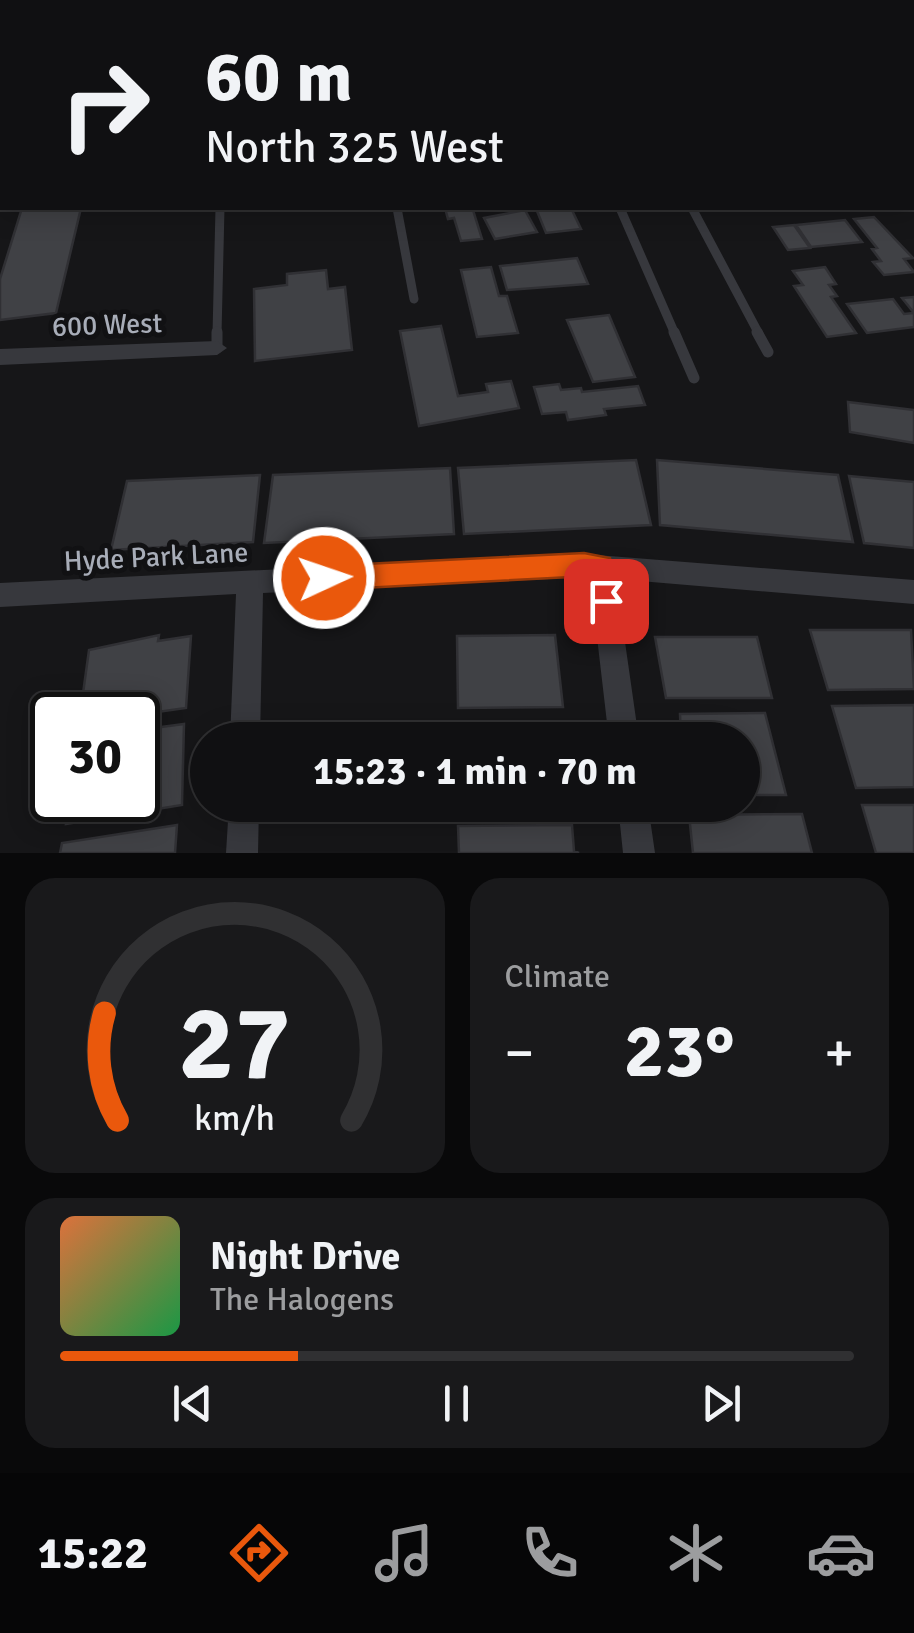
<!DOCTYPE html>
<meta charset="utf-8">
<style>
:root{--surface:#101012;--page:#19191b;--text:#f1f3f6;--muted:#9c9d9f;--line:#303032;--accent:#ea580c}
body{margin:0;font-family:Signika,sans-serif;background:var(--page);color:var(--text);height:100vh;display:flex;flex-direction:column;font-size:38px;white-space:nowrap}
*{box-sizing:border-box;margin:0}
p{font-size:32px;color:var(--muted)}
.icon{flex:none;width:55px;height:55px;fill:none;stroke:currentColor;stroke-width:2;stroke-linecap:round;stroke-linejoin:round}
.map{position:relative;height:853px;overflow:hidden}
.side{display:flex;flex-direction:column;gap:25px;padding:25px;background:#09090a;flex:1}
.side>*{flex:none}
.hud{position:absolute;left:0px;top:0px;width:915px;height:210px;box-shadow:0 5px 25px #0003,0 0 0 2px var(--line);background:#101012;color:var(--text);overflow:hidden}
.speed{position:absolute;left:30px;top:692px;display:flex;gap:20px;font-size:50px;font-weight:700;text-align:center}
.speed>*{display:grid;place-content:center;width:130px;height:130px;border-radius:50%;background:var(--surface);box-shadow:0 5px 25px #0003,0 0 0 2px var(--line);line-height:1}
.speed .limit{border:5px solid #111;border-radius:15px;background:#fff;color:#111}
.pin{position:absolute;display:grid;place-items:center;width:85px;height:85px;color:#fff;margin:-42px;border-radius:20px;box-shadow:0 5px 15px #0006}
.me{position:absolute;width:110px;margin:-55px;rotate:87deg;stroke-linejoin:round;filter:drop-shadow(0 0 8px #0008)}
.turn{display:flex;align-items:center;gap:35px;height:210px;padding:0 40px;font-size:45px}
.turn .icon{width:130px;height:130px;stroke-width:2.5}
.turn b{display:block;font-size:70px;line-height:85px}
.big{font-size:75px;font-weight:700;line-height:1.1}
.side .card{flex:1;display:flex;flex-direction:column;justify-content:center;gap:15px;min-width:0;padding:0 35px;border-radius:30px;background:var(--page)}
.side .dial{align-items:center;gap:0}
.dial svg{height:260px;overflow:visible;fill:none;stroke:var(--line);stroke-width:7;stroke-linecap:round;text-anchor:middle}
.dial text{fill:var(--text);stroke:none}
.song{display:flex;align-items:center;gap:30px}
.cover{width:120px;height:120px;border-radius:15px;background:linear-gradient(135deg,hsl(20 70% 55%),hsl(140 70% 35%))}
.played{height:10px;border-radius:5px;background:linear-gradient(90deg,var(--accent) 30%,var(--line) 30%)}
.keys{display:flex;justify-content:space-around;direction:ltr}
.heat{display:flex;justify-content:space-between;align-items:center;font-size:55px;direction:ltr}
.side .tiles{flex:1;display:grid;gap:25px;grid-template-columns:1fr 1fr}
.card:last-child{grid-column:span 2}
.trip{position:absolute;left:190px;top:722px;width:570px;height:100px;border-radius:50px;background:var(--surface);box-shadow:0 5px 25px #0003,0 0 0 2px var(--line);font-weight:700;line-height:100px;text-align:center}
.tab-bar{display:flex;height:160px;justify-content:space-around;align-items:center;background:#060607;color:var(--muted)}
.tab-bar .icon{width:70px;height:70px}
.tab-bar .current{color:var(--accent)}
.tab-bar b{font-size:45px;color:var(--text)}
.map>svg:first-child{display:block}
.building{fill:#404145;stroke:#303034;stroke-width:2.5}
.lines{fill:none;stroke-linecap:round;stroke-linejoin:round}
.service-far2{stroke:#37383d;stroke-width:8}
.service-far1{stroke:#37383d;stroke-width:9}
.service{stroke:#37383d;stroke-width:11}
.minor{fill:#37383d;fill-rule:evenodd}
.tertiary{fill:#37383d;fill-rule:evenodd}
.secondary{fill:#45474d;fill-rule:evenodd}
.route{fill:#ea580c;stroke:#983908;stroke-width:2.5}
.labels{text-anchor:middle;dominant-baseline:central;stroke-width:10;stroke-linejoin:round;paint-order:stroke}
.street-label{font-size:28px;fill:#a8adb8;stroke:#111113}
</style>
<div class="map">
<svg width="914" height="853" viewBox="0 0 914 853">
<rect width="100%" height="100%" fill="#161618"/>
<path class="building" d="M22 208H81L56 313 0 320V279Z
M445 208H477L473 210 482 239 461 241 454 218 448 219Z
M571 208 581 229 546 233 537 211Z
M525 210 537 232 495 239 484 218Z
M874 217 913 258 904 259 914 272 884 275 873 262 881 261 872 249 877 248 854 219Z
M845 220 862 242 811 247 796 225Z
M794 225 810 248 788 250 773 227Z
M577 258 588 284 507 290 500 266Z
M491 267 499 296H507L518 333 477 337 461 270Z
M825 267 836 284 829 285 837 296 831 297 856 333 827 337 794 286 803 285 793 271Z
M326 270 328 289 345 287 352 350 255 361 254 289 287 285V274Z
M914 297V327L867 333 847 304 893 299 904 314 914 313 902 298Z
M609 315 635 377 593 382 567 320Z
M441 326 458 396 488 392 486 384 511 381 519 408 419 426 400 331Z
M559 384 561 390 581 388 582 392 638 386 645 405 604 409 606 415 568 420 566 412 542 414 534 387Z
M848 402 914 410V443L850 432Z
M636 460 651 525 464 534 458 468Z
M657 460 838 475 853 542 660 525Z
M450 468 454 534 264 543 273 475Z
M260 475 253 542 111 550 127 481Z
M849 476 914 482V548L864 543Z
M810 630H911L914 689 828 690Z
M159 635 158 641 191 636 186 708 136 715H80L89 650Z
M555 635 563 707 458 708 457 636Z
M655 637H757L772 698H666Z
M914 705V787L856 788 832 706Z
M765 713 786 795H742V740H681L680 714Z
M563 723 565 740H458V724Z
M184 724 182 805 66 824 69 800H138V730Z
M862 805H914V853H876Z
M802 814 812 853H693L689 815Z
M177 825 175 853H60L62 843Z
M572 825 574 851 579 853H459L458 826Z"/>
<g class="lines">
<path class="service-far2" d="M439 2 444 0"/>
<path class="service-far1" d="M397 208 414 299
M620 208 675 334
M692 208 759 334
M217 334 220 208"/>
<path class="service" d="M674 332 694 378
M757 332 768 352
M217 348V332"/>
<path class="minor" d="M0 20H2V28H0Z
M912 156 914 157V168H912Z
M217 341 227 348 217 355 0 365V349Z
M584 554 914 580V604L616 579 639 740H609L590 577 263 593 260 740H230L236 594 0 607V583Z
M229 805H259L258 853H226Z
M618 805H648L655 853H623Z"/>
<path class="tertiary" d="M912 24H914V34H912Z
M0 97H2V109H0Z"/>
<path class="secondary" d="M2 4V22L0 23V5Z"/>
</g>
<path class="route" d="M584 553 610 558 619 601 615 610 606 613 596 610 590 576 324 590 315 586 311 578 315 570 324 566Z"/>
<g class="labels">
<g class="street-label">
<text transform="translate(107 325) rotate(-2)">600 West</text>
<text transform="translate(156 557) rotate(-3)">Hyde Park Lane</text>
</g>
</g>
</svg>
<div class="speed"><div class="limit">30</div></div>
<div class="pin" style="left:606px;top:601px;background:#d93025"><svg class="icon" aria-label="arrive" viewBox="0 0 24 24"><path d="M6 21V4h12l-3 4 3 4H6"/></svg></div>
<svg class="me" style="left:324px;top:578px" viewBox="-20 -20 40 40"><circle r="17" fill="#ea580c" stroke="#fff" stroke-width="3"/><path d="M0-11L8 9 0 5-8 9z" fill="#fff"/></svg>
<div class="trip">15:23 · 1 min · 70 m</div>
<div class="hud">
<div class="turn"><svg class="icon" aria-label="right" viewBox="0 0 24 24"><path d="M7 20v-9h11M14 6l5 5-5 5"/></svg><div><b>60 m</b>North 325 West</div></div>
</div>
</div>
<section class="side">
<div class="tiles">
<div class="card dial"><svg viewBox="0 0 100 80">
<path d="M14 69A42 42 0 1 1 86 69"/>
<path d="M14 69A42 42 0 0 1 10 36" stroke="#ea580c"/>
<text x="50" y="56" font-size="32" font-weight="700">27</text>
<text x="50" y="72" font-size="11">km/h</text>
</svg></div>
<div class="card"><p>Climate</p>
<div class="heat"><a>−</a><b class="big">23°</b><a>+</a></div>
</div>
<div class="card">
<div class="song"><i class="cover"></i><div><b>Night Drive</b><p>The Halogens</p></div></div>
<div class="played"></div>
<div class="keys"><svg class="icon" aria-label="previous" viewBox="0 0 24 24"><path d="M18 5L8 12l10 7zM5 5v14"/></svg><svg class="icon" aria-label="pause" viewBox="0 0 24 24"><path d="M8 5v14M16 5v14"/></svg><svg class="icon" aria-label="next" viewBox="0 0 24 24"><path d="M6 5l10 7-10 7zM19 5v14"/></svg></div>
</div>
</div>
</section>
<nav class="tab-bar">
<b>15:22</b>
<svg class="icon current" aria-label="directions" viewBox="0 0 24 24"><path d="M12 3l9 9-9 9-9-9zM9 14v-3h6M13 9l2 2-2 2"/></svg>
<svg class="icon" aria-label="music" viewBox="0 0 24 24"><path d="M9 18V5l10-2v13"/><circle cx="6" cy="18" r="3"/><circle cx="16" cy="16" r="3"/></svg>
<svg class="icon" aria-label="phone" viewBox="0 0 24 24"><path d="M5 4h4l2 5-3 2q2 4 5 5l2-3 5 2v4C11 20 4 13 5 4z"/></svg>
<svg class="icon" aria-label="climate" viewBox="0 0 24 24"><path d="M12 3v18M4 7l16 10M4 17L20 7"/></svg>
<svg class="icon" aria-label="car" viewBox="0 0 24 24"><path d="M5 17H2v-5l4-1 3-4h7l3 4 3 1v5h-3M9 17h6M6 11h13"/><circle cx="7" cy="17" r="2"/><circle cx="17" cy="17" r="2"/></svg>
</nav>
